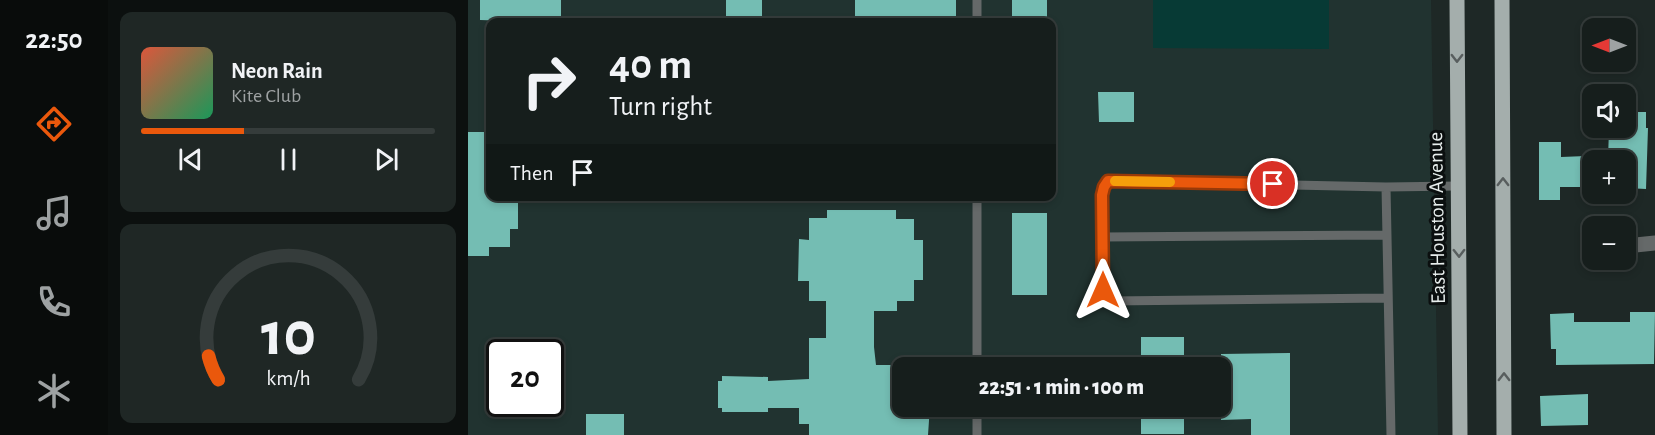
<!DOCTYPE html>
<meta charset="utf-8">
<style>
:root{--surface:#161e1c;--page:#1f2725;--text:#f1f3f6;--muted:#9ea2a3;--line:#353c3b;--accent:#ea580c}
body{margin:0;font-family:"Alegreya Sans",sans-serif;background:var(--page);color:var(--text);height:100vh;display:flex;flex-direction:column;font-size:22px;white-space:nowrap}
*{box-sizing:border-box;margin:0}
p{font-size:20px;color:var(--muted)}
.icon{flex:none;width:33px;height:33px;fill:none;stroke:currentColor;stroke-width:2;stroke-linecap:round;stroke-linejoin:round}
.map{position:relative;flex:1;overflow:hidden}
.sheet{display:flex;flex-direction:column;gap:12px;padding:12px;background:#0c100f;width:360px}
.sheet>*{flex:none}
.guide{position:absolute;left:18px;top:18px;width:570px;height:183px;border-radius:12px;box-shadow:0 3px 9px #0003,0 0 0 2px var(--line);background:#161e1c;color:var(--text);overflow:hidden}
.needle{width:39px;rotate:270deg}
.buttons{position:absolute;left:1114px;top:18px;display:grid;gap:12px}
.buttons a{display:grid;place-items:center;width:54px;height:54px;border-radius:12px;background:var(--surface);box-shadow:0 3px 9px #0003,0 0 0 2px var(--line);font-size:30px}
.speed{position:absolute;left:18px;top:339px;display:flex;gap:12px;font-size:30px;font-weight:700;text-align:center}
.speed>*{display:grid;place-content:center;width:78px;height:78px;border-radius:50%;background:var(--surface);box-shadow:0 3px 9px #0003,0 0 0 2px var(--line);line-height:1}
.speed .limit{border:3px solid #111;border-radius:9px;background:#fff;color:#111}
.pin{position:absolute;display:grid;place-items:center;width:51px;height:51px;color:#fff;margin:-26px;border:3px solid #fff;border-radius:50%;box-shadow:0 2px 6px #0007}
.me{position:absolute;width:66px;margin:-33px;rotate:0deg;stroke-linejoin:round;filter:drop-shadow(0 0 4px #0008)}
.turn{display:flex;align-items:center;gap:21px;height:126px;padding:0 24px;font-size:27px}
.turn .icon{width:78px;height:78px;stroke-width:2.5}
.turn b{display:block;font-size:42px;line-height:51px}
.then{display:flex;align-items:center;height:57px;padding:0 24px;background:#0003;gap:12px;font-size:22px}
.sheet .tile{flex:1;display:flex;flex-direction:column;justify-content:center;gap:9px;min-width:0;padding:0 21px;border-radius:12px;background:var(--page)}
.sheet .dial{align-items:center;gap:0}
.dial svg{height:156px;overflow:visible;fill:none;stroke:var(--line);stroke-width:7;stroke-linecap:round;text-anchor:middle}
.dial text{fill:var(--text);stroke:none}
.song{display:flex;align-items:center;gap:18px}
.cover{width:72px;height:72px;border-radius:9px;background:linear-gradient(135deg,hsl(10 70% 55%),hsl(150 70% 35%))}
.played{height:6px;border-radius:3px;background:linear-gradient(90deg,var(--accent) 35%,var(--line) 35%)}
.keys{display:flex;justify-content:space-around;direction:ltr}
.trip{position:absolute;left:424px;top:357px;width:339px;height:60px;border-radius:12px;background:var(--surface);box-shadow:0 3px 9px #0003,0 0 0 2px var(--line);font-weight:800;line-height:60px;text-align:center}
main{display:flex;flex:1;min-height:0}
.tabs{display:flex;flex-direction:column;width:108px;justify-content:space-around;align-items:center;background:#090c0b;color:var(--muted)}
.tabs .icon{width:42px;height:42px}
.tabs .active{color:var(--accent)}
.tabs b{font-size:27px;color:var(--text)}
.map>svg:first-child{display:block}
.built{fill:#213330;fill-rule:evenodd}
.green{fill:#073a35}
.building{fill:#74bdb3}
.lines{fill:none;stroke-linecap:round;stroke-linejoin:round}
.lane{stroke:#656969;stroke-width:9}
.street{stroke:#656969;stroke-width:15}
.primary{stroke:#a4aeac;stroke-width:15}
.oneway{stroke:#585e5e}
.route-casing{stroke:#983908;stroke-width:15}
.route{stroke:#ea580c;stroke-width:10}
.slow{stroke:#f59e0b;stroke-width:10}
.labels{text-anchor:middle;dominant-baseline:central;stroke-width:6;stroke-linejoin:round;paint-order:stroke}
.street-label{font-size:21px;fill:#e8eeed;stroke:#0b0f0f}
</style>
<main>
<nav class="tabs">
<b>22:50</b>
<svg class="icon active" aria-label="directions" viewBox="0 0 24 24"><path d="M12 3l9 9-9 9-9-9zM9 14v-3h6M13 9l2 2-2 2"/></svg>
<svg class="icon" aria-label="music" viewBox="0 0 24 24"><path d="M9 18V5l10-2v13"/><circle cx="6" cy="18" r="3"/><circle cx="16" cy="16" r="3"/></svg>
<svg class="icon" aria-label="phone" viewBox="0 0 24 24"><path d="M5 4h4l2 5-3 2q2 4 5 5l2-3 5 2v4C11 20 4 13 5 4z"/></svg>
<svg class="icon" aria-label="climate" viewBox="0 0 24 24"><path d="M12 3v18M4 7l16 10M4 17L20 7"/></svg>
</nav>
<section class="sheet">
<div class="tile">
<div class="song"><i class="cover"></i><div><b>Neon Rain</b><p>Kite Club</p></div></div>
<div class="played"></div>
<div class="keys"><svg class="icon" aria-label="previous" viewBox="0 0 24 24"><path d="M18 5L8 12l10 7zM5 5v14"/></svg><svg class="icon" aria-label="pause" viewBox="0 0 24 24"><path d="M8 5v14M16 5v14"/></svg><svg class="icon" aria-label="next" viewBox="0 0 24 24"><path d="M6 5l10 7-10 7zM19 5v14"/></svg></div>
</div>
<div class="tile dial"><svg viewBox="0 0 100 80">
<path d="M14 69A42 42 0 1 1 86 69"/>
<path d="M14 69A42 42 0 0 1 9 57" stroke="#ea580c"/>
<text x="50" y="56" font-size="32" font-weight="700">10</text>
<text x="50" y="72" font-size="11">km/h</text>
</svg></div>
</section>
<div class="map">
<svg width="1187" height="435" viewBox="0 0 1187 435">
<rect width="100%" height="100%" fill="#1e2826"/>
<path class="built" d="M0 0H963L970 435H0ZM22 22H584V196H22ZM32 352H82V404H32ZM435 368H753V406H435Z"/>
<path class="green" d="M685 0H861V49L685 48Z"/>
<path class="building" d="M12 0H93V20H76V22L12 20Z
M258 0H294V22H258Z
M387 0H488V22H387Z
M544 0H579V22H544Z
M630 92H666V122H631Z
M1163 112H1178V128H1180L1178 189 1158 188V160H1140L1141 128 1163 127Z
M0 132H21L22 196H50V229H42V247H21V256H0Z
M1071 142H1093V157L1118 156V187H1092V200H1071Z
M359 210H428V219H446V240H455V280H446V301H429V311H406V347L408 365H435V406H462L460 435H341V424H331V408H300V412H254V408H250V381H254V376L300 377V381L341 379V338H358V301H341V281H330L331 239 341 240V218H359Z
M544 213H579V295H544Z
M1162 312H1187L1186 364 1088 365V349H1083L1082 314 1106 313V322H1162Z
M673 337H716V368H673Z
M822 353V435H783V419L753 420V354Z
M1120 394V425L1073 426 1072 396Z
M673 406H716V434H673Z
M118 414H156V435H118Z"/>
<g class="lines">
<path class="lane" d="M509 0V22
M918 187 640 181 636 187 635 195V290L638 298 642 301 919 298
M509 196V368
M635 237 918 235
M509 406V435
M923 435 918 187 990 186"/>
<path class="street" d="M1158 246 1187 243"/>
<path class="primary" d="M989 0 992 435
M1034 0 1036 435"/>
</g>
<defs><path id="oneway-chevron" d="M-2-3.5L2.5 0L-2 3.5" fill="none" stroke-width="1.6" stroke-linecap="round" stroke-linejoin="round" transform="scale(1.5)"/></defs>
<g class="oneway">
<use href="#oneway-chevron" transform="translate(989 58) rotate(90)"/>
<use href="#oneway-chevron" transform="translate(1035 182) rotate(-90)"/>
<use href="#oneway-chevron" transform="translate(991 253) rotate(89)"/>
<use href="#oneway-chevron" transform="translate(1036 377) rotate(-90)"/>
</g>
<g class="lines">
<defs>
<path id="route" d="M635 290 634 195 636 187 640 181 805 184"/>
</defs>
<use href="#route" class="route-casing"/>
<use href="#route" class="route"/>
<path class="slow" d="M647 181 702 182"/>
</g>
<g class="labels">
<g class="street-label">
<text transform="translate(969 218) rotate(-91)">East Houston Avenue</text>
</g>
</g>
</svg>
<div class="buttons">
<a><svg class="needle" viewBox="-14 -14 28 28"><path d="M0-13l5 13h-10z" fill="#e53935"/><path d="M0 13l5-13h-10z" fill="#9ea2a3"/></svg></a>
<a><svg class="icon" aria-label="sound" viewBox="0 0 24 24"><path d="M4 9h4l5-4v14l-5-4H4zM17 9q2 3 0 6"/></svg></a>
<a>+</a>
<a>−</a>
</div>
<div class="speed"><div class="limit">20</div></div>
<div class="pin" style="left:805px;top:184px;background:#d93025"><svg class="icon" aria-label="arrive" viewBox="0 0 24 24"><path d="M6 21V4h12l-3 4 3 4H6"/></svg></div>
<svg class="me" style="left:635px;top:290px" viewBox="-20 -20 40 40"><path d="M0-17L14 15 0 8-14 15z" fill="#ea580c" stroke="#fff" stroke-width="4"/></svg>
<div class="trip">22:51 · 1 min · 100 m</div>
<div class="guide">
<div class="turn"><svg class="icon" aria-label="right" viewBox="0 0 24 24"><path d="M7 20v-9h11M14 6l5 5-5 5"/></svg><div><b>40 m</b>Turn right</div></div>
<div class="then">Then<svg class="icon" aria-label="arrive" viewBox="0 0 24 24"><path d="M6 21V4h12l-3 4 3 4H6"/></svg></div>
</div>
</div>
</main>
